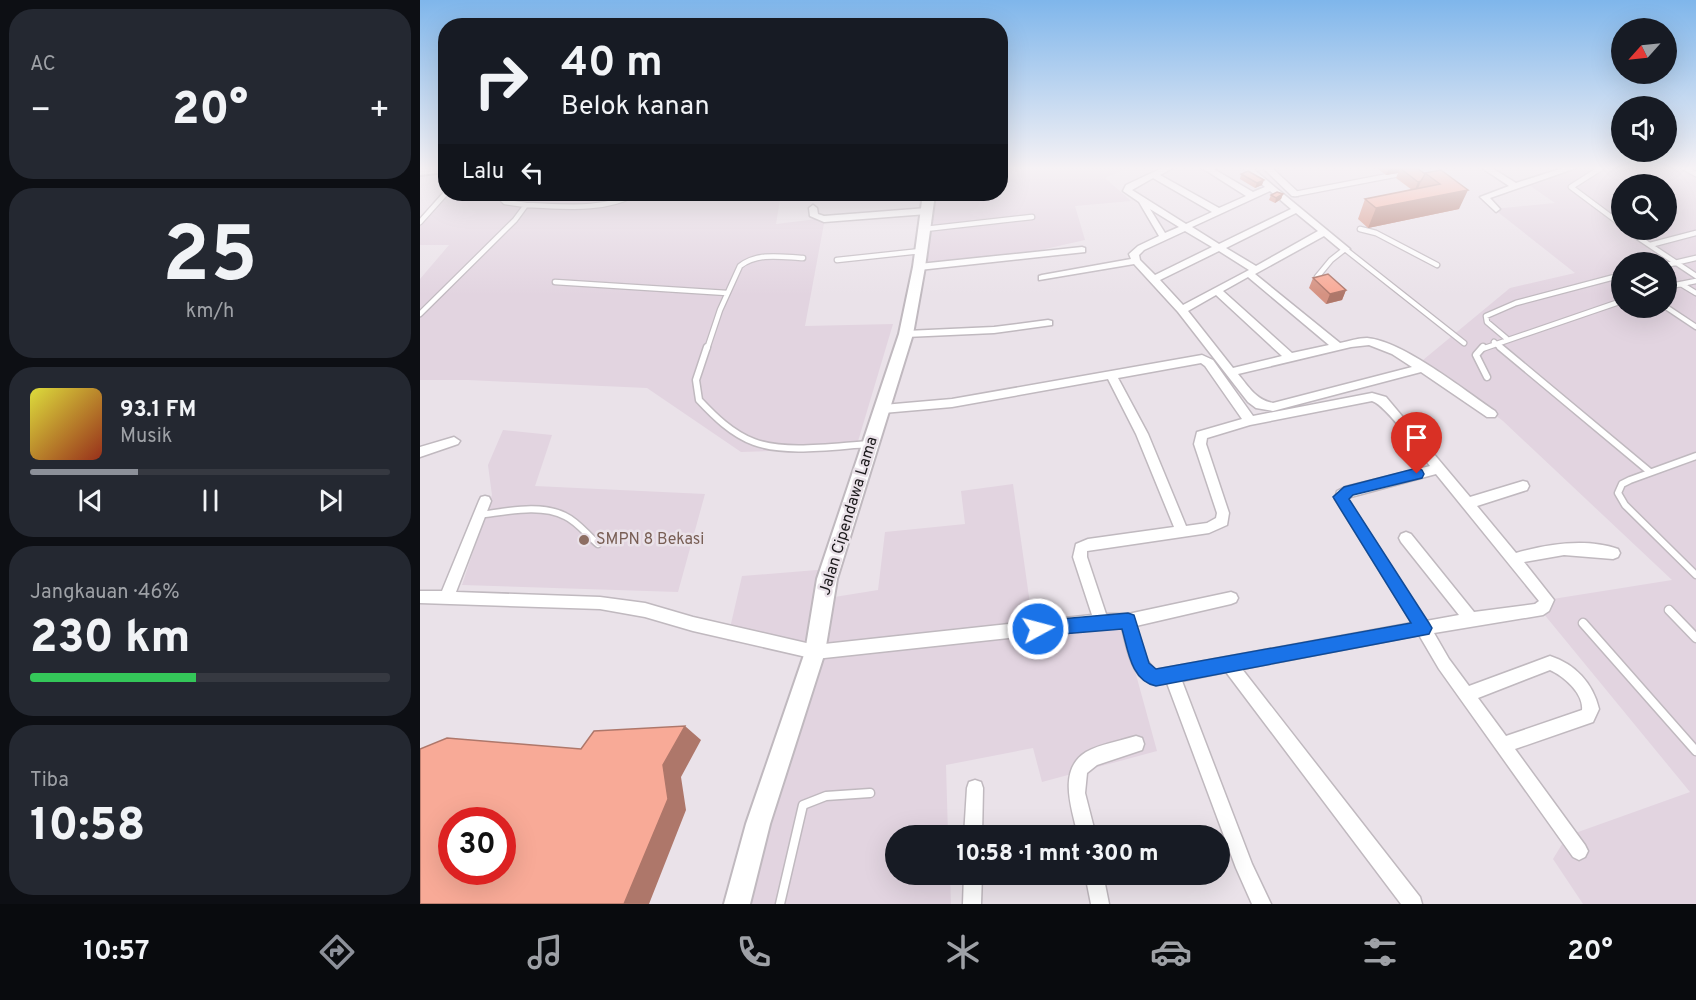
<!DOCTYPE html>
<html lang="id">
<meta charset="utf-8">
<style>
:root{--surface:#171b24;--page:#242831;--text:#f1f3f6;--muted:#9ea1a6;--line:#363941;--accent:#8c9099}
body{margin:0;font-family:Overpass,sans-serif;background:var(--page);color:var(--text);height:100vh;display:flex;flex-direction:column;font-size:22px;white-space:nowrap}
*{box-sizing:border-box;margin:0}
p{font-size:20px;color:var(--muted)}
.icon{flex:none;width:33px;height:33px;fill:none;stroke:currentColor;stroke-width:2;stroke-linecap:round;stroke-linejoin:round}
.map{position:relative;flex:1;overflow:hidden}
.sheet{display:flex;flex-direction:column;gap:9px;padding:9px;background:#0d0f14;width:420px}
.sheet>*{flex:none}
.hud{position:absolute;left:18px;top:18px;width:570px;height:183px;border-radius:24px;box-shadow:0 6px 24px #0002;background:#171b24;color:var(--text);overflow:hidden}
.needle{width:39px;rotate:243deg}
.controls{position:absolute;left:1191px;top:18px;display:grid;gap:12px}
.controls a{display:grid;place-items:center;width:66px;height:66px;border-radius:50%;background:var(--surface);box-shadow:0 6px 24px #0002;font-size:30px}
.speed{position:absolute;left:18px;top:807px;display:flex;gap:12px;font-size:30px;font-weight:700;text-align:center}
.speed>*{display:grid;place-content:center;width:78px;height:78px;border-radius:50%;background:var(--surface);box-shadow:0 6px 24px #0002;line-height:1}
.speed .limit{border:9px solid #d22;background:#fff;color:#111}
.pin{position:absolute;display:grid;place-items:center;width:51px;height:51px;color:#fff;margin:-62px -26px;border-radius:50% 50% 50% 0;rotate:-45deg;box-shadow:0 0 6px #0007}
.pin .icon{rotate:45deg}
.me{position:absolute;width:66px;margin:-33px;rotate:83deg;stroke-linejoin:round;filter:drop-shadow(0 0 4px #0008)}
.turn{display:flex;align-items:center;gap:21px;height:126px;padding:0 24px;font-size:27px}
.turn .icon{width:78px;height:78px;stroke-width:2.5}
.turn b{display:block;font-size:42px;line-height:51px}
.then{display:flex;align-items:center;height:57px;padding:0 24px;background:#0003;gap:12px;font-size:22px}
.big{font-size:45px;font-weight:800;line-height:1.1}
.sheet .widget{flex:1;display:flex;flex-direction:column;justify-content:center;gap:9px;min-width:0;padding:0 21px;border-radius:24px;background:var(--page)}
.sheet .dial{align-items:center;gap:0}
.dial b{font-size:78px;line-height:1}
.song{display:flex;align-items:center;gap:18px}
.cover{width:72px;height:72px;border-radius:9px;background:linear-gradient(135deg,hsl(60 70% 55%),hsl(10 70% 35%))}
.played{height:6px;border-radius:3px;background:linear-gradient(90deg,var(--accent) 30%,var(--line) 30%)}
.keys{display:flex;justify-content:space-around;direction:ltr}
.heat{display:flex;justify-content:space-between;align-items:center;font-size:33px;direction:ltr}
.charge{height:9px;border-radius:4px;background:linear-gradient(90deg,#34c759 46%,var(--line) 0)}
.trip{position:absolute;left:465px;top:825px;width:345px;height:60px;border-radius:30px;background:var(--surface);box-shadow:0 6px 24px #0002;font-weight:800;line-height:60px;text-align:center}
.dock{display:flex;height:96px;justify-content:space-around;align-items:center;background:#090b0e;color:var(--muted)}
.dock .icon{width:42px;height:42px}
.dock .current{color:var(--accent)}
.dock b{font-size:27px;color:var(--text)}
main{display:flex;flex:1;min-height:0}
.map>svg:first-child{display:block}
.built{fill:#e2d4e0;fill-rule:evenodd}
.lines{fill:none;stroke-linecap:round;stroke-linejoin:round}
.lane-far2-casing{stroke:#c0b9bf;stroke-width:7}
.lane-far1-casing{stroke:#c0b9bf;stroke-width:9}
.lane-casing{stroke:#c0b9bf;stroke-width:11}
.street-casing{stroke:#c0b9bf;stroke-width:3}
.secondary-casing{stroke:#c0b9bf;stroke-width:4}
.lane-far2{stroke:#fff;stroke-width:4.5}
.lane-far1{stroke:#fff;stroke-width:6}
.lane{stroke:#fff;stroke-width:8}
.street{fill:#fff;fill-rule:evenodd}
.secondary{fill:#fff;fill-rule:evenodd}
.wall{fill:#d59282}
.shaded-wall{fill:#ae776a}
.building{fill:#f8aa97;stroke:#ae776a;stroke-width:1.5;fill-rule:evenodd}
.route{fill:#1a73e8;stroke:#114b97;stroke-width:1.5}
.education-dot{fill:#8d6e63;stroke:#eae2e9;stroke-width:2}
.labels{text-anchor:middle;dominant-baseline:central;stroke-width:5;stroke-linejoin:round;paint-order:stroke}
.street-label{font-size:16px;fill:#1c1a1c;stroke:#eae2e9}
.education-label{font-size:16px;fill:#785e54;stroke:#eae2e9;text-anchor:start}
</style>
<main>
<section class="sheet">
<div class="widget"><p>AC</p>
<div class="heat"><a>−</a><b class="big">20°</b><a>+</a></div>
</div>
<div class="widget dial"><b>25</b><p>km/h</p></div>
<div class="widget">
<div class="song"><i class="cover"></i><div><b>93.1 FM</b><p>Musik</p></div></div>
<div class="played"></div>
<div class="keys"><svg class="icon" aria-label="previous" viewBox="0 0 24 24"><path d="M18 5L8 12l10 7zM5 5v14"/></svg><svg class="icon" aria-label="pause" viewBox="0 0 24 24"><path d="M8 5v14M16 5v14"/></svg><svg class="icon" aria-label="next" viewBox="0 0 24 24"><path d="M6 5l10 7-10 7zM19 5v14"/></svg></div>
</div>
<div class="widget"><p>Jangkauan · 46%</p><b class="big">230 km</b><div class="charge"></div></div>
<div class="widget"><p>Tiba</p><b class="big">10:58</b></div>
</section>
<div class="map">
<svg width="1276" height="904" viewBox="0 0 1276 904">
<rect width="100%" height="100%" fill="#eae2e9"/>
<path class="built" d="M581 168H707L685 178 711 201 655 206 665 240 603 254 494 263 505 194H580Z
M1146 168H1276V904H1163L1133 859 1147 836 1270 792 1114 602 1252 580 1083 421 1003 360 1090 288 1155 273 1074 209 1135 203 1102 180 1147 170ZM1202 184H1246V230H1202ZM1202 262H1246V308H1202Z
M25 188 26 194H361L356 224 405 218 385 326 473 324 436 448 321 452 227 388 48 380H0V279L29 245H0V217Z
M83 430 132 435 115 486 285 494 258 592 42 585 72 495 68 465Z
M593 484 614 632 701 620 737 751 622 782 613 748 526 765 528 835 476 836V874L530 875 531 904H315L394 651 307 641 322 576 409 569 402 599 458 590 465 532 545 524 541 491Z"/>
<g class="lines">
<defs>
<path id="lane-far2" d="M1181 168 1151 187 1202 225
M1265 168 1276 174
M875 194 984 173
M106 205C140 206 183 212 214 194
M0 222 26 193
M505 229 612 217
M940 229 956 233 1017 265
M1207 230 1276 276
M1230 245 1276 233
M417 260 501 251
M1246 265 1276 258
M897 277 911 260 925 249 1044 343
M135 282 307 293
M1261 284 1276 293
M1246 287 1276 281
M1246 307 1276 327
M0 314 95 220 106 205 85 202 83 200 87 194
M1086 338 1067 322 1066 316 1096 303 1202 275
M1074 342 1082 349
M287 349 300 310 320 266C338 252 362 257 383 258
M1062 349 1202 301"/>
<path id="lane-far1" d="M287 347 276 380 279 400C294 416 312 434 334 442 366 454 415 446 449 444
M1063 347 1056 355 1067 377
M1080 347 1230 472
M1276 456 1210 480 1202 484 1198 493 1205 505 1276 575
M59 515C85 512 120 503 145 516 158 522 167 535 178 544"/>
<path id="lane" d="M1249 610 1276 638
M1163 623 1276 751
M360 904 383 805 406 796 450 793"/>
<path id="street" d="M742 168H753L740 175 799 208 826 196 782 168H792L833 192 845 187 823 168H832L930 249 925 252 922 251 904 236 835 274 920 343C929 341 938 338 947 338 983 341 1044 390 1075 411L1077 414 1075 417H1067L1001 372 853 411 836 408 828 402 758 312 714 264 619 280V276L622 275 711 259 709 254 718 246 739 236 719 202 703 191 706 185ZM733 178 792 212 766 224 712 190ZM850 191 871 209 799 244 772 227ZM730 209 759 227 745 233ZM876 213 898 231 836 266 806 248ZM765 231 792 247 735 275 720 260 719 255 724 250ZM799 251 829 270 763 305 740 280ZM828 277 909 345 872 353 803 291ZM796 295 862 356 813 368 768 311ZM949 345 972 354 992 367 853 403C836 400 829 387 818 374L931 347Z
M843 168H852L878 192V196H872Z
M1062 168H1072L1096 183 1143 168H1156L1070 198 1080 209 1076 212 1060 197 1089 186Z
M393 205 397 208 398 214 404 216 507 208 511 211 507 214 404 222 390 216 389 208Z
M662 247 665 248V252L499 270 494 267 499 264Z
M628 320 632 321V325L574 333 486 337 481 334 486 331 574 327Z
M782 355 793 360 833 416 952 393 966 397 1050 497 1103 481 1107 482 1109 486 1107 490 1057 506 1096 553C1128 544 1166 538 1198 549L1200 553 1198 557 1193 559 1144 555 1104 562 1134 600 1129 611 1123 615 1014 633 1029 659 1049 686 1130 656C1155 664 1173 683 1179 709L1173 722 1095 749 1165 845 1168 851 1165 857 1159 860 1153 857 1019 669 999 635 822 669 1000 897 1002 904H981L806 672 762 681 832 864 851 904H832L816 868 747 683C713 690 708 653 702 628H681L395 659 273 631 225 617 180 609 0 603V591H22L59 501 61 497 65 496 69 497 71 501 36 592 180 597 225 603 273 617 395 645 672 615 653 557 656 544 668 539 754 527 716 434 688 379 532 407 463 413 457 409 463 405 532 399ZM781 363 785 366 822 419 777 432 774 444 797 513 796 518 787 523 766 526 728 434 698 378ZM952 401C966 405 999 452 1010 466L925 487 917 491 915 499 992 623 735 670 725 658 716 626 811 604 816 602 818 598 816 594 811 592 708 614H686L667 557V551L789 533 807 525 809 513 786 444 787 438 830 425ZM1016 474 1119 601 1115 604 1054 612 991 534 986 532 981 534 979 538 981 542 1039 615 1006 621 927 498ZM1130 670C1144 676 1164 694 1162 710L1086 736 1058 698Z
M34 437 40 441 38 444 0 457V447Z
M716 736 722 738 724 744 722 750 677 765 667 773 665 793 676 836H658C652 809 637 770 666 752 680 744 700 741 716 736Z
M555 780 561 782 563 788 562 836H544L547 788 549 782Z
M544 874H562L561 904H543Z
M665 874H683L689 904H671Z"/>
<path id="secondary" d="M26 168V172L0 175V169Z
M503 194H515L505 267 493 334 417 579 405 652 350 824 330 904H304L326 824 385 652 397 579 479 334 493 267Z"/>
</defs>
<use href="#lane-far2" class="lane-far2-casing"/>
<use href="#lane-far1" class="lane-far1-casing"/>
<use href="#lane" class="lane-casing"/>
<use href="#street" class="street-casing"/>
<use href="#secondary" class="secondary-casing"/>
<use href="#lane-far2" class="lane-far2"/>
<use href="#lane-far1" class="lane-far1"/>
<use href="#lane" class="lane"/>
<use href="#street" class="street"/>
<use href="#secondary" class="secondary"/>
</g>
<path class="wall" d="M957 168H997L1005 174V173L1021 170 1039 209 948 228 938 219 945 199 992 190 976 178 978 173 966 175Z
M821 174 842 185 835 188 820 179Z
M863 194 861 199 855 203 849 200 851 195Z
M893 278 926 290 922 300 906 304 889 288Z"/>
<path class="shaded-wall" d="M969 168H980L978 173 966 175Z
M844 180 842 185 835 188 837 183Z
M1001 181 997 191 994 192 998 182Z
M1048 190 1039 209 948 228 956 208Z
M863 194 861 199 855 203 856 198Z
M926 290 922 300 906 304 910 294Z
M265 726 281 740 261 777 266 810 229 904H204L243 765Z"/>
<path class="building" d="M980 168H997L1005 174 1001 181 998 182Z
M1021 170 1048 190 956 208 945 199 1020 184 1005 173Z
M828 171 844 180 837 183 821 174Z
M857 192 863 194 856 198 851 195Z
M908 274 926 290 910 294 893 278Z
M265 726 243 765 248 799 204 904H0V749L27 738 161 749 174 731ZM32 820H82V872H32Z"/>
<linearGradient id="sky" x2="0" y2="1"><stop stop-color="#7fb6eb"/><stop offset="0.57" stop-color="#f6f2f5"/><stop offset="1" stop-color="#f6f2f5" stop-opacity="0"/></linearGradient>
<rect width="1276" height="295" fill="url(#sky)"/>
<path class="route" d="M997 468 1002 470 1004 474 1002 478 933 495 929 499 1009 623 1012 628 1009 634 736 686C711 681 708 650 702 629L618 636 612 634 610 629 612 623 618 621 708 613 714 615 729 663 736 669 991 623 913 497 924 487Z"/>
<circle class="education-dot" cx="164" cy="540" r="6"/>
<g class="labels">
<g class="street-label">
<text transform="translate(429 516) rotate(-73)">Jalan Cipendawa Lama</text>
</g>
<g class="education-label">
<text x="176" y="540">SMPN 8 Bekasi</text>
</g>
</g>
</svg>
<div class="controls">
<a><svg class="needle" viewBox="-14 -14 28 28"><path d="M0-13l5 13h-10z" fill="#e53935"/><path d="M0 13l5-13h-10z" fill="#9ea1a6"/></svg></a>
<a><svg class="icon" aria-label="sound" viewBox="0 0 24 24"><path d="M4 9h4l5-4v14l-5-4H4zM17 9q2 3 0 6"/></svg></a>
<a><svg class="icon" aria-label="search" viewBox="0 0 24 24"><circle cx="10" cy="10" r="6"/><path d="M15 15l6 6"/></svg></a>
<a><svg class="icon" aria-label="layers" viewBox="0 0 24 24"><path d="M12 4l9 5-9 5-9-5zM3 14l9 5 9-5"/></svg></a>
</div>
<div class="speed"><div class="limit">30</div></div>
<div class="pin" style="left:997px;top:474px;background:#d93025"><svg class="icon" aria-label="arrive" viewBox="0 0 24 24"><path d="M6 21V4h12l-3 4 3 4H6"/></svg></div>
<svg class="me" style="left:618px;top:629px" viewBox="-20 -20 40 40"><circle r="17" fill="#1a73e8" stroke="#fff" stroke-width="3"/><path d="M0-11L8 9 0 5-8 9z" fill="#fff"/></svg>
<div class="trip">10:58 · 1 mnt · 300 m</div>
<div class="hud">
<div class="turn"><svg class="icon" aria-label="right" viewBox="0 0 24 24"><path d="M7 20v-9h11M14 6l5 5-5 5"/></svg><div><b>40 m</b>Belok kanan</div></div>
<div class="then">Lalu<svg class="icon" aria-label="left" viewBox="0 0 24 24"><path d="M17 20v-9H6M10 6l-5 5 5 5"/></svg></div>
</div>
</div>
</main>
<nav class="dock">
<b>10:57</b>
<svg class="icon current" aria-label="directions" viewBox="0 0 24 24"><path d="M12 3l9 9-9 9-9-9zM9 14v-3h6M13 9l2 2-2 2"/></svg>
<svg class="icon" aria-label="music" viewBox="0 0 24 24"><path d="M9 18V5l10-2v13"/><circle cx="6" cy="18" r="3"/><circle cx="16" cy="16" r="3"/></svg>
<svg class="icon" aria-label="phone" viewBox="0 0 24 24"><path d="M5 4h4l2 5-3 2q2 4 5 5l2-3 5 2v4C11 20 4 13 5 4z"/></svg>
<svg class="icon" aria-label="climate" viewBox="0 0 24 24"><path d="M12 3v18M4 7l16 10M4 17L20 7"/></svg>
<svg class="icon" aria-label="car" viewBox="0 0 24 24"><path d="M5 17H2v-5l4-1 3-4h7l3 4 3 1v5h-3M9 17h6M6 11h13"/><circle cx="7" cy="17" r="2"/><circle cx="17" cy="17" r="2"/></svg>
<svg class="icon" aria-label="filters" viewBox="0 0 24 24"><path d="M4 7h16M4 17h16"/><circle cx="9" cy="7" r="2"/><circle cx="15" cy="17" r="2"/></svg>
<b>20°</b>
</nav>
